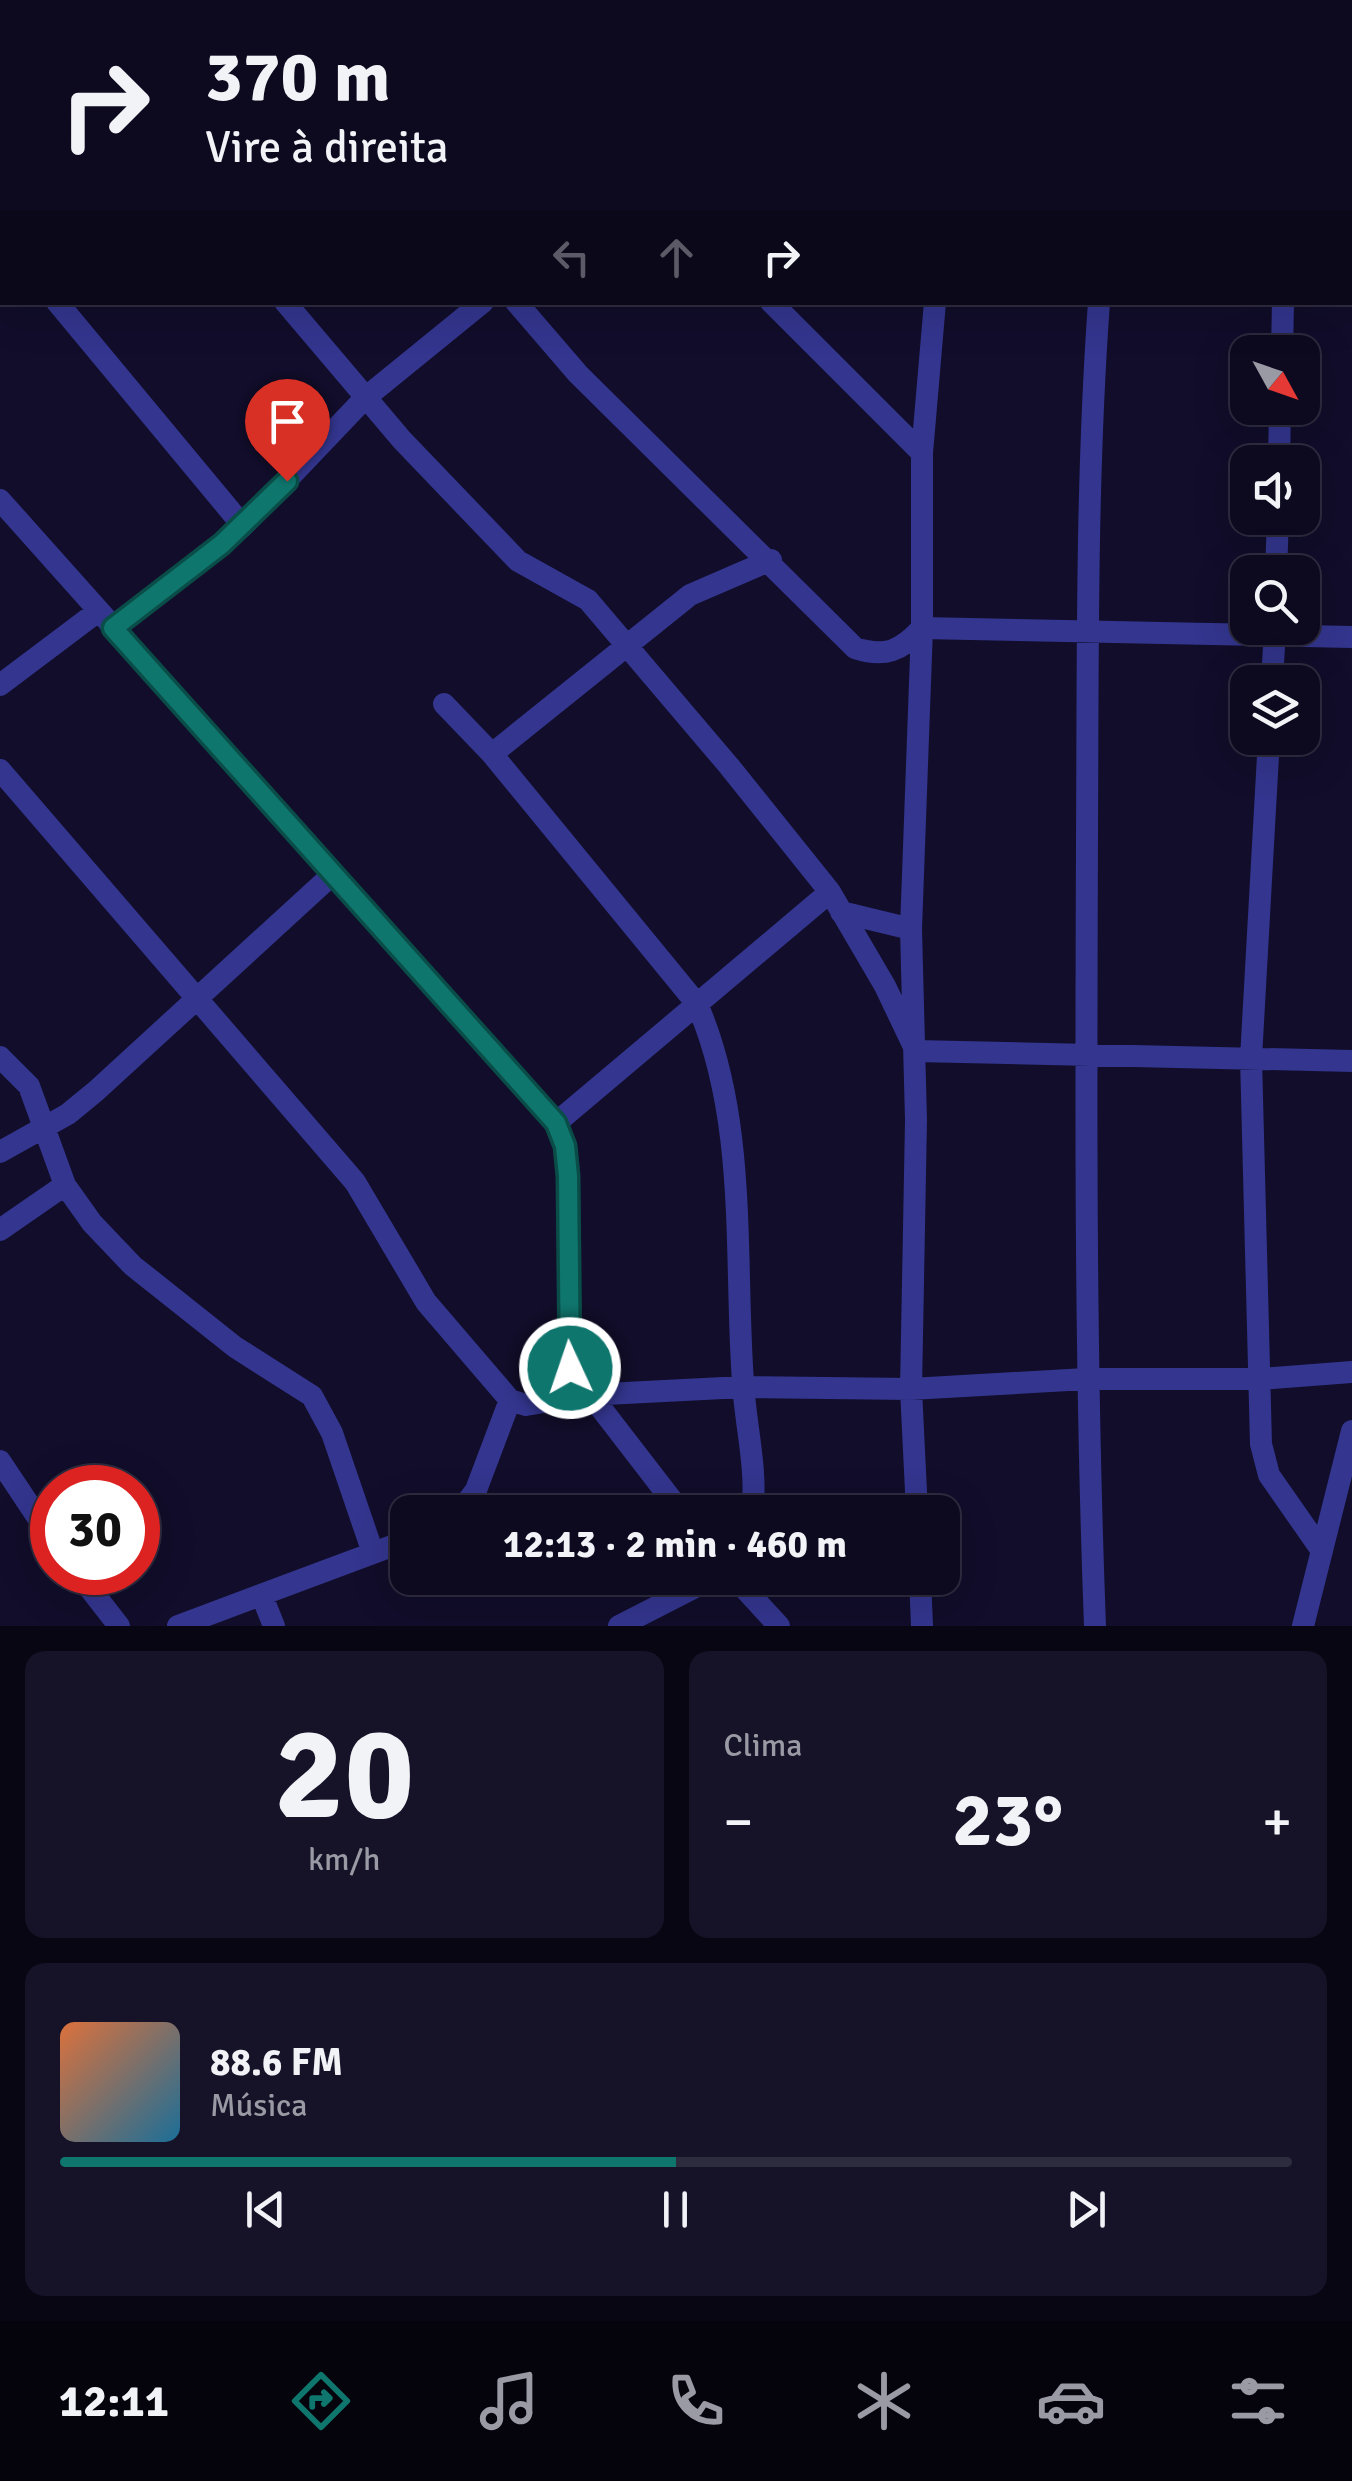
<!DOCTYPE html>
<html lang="pt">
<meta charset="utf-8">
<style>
:root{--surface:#0d0a20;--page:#161329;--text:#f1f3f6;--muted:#9a9aa5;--line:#2d2b3e;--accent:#0f766e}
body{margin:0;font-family:Signika,sans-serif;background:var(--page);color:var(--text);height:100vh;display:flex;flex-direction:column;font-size:38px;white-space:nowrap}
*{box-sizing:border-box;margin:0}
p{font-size:32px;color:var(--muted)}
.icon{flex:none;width:55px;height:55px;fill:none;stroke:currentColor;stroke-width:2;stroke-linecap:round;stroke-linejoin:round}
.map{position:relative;height:1626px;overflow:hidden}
.sheet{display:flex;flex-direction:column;gap:25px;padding:25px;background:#070612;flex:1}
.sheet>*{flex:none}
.hud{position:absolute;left:0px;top:0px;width:1352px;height:305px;box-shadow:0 10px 40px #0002,0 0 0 2px var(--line);background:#0d0a20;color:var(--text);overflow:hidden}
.needle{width:65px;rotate:130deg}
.tools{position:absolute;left:1230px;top:335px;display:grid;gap:20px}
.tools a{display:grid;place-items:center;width:90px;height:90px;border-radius:20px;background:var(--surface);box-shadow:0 10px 40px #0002,0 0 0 2px var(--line);font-size:50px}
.speed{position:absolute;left:30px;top:1465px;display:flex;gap:20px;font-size:50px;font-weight:700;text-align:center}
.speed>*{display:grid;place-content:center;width:130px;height:130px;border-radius:50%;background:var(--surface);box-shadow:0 10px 40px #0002,0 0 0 2px var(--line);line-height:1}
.speed .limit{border:15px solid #d22;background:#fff;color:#111}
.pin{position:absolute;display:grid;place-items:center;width:85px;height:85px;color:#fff;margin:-102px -42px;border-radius:50% 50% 50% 0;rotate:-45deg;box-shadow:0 0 10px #0007}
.pin .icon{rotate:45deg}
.me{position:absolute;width:110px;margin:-55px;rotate:357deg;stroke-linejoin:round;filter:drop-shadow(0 0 8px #0008)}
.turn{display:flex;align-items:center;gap:35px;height:210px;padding:0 40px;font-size:45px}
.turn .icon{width:130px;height:130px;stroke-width:2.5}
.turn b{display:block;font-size:70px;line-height:85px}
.lanes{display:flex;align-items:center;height:95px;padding:0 40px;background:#0003;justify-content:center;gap:50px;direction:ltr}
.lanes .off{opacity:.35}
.big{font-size:75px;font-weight:800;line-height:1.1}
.sheet .widget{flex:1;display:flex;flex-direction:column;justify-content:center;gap:15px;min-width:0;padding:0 35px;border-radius:20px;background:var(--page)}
.sheet .dial{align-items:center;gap:0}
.dial b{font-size:130px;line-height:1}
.song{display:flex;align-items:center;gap:30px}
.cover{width:120px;height:120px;border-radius:15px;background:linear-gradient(135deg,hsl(20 70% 55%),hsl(200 70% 35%))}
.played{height:10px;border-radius:5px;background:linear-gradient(90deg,var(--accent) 50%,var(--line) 50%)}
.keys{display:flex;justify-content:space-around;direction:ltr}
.heat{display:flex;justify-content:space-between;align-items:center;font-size:55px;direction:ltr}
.sheet .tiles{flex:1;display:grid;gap:25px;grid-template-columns:1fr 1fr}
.widget:last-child{grid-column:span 2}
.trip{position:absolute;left:390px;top:1495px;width:570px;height:100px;border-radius:20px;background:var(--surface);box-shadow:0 10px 40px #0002,0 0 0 2px var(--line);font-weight:800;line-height:100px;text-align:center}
.tab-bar{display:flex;height:160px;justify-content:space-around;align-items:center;background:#05040d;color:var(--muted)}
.tab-bar .icon{width:70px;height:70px}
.tab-bar .selected{color:var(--accent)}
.tab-bar b{font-size:45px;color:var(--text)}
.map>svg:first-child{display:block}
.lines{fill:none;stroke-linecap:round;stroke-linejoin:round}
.minor{stroke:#33358e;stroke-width:22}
.route-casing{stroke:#0a4d48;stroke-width:25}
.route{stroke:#0f766e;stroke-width:18}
</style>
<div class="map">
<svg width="1352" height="1626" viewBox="0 0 1352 1626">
<rect width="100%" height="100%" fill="#110d2a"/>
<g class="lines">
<path class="minor" d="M28 0 30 2
M542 0 544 2
M770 0 771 2
M1296 0V2
M262 2 265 0
M591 2 593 0
M953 2V0
M1123 2V0
M1350 33H1352
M0 232 2 235
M1350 273H1352
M57 302 243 526
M285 302 402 440 518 561 588 600 729 766 830 892 885 986 916 1051 1352 1061
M516 302 578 374 855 648C885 658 901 651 922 628L1352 637
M771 302 922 453
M1282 352 1283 302
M1279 462 1280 408
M0 500 556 1123 565 1146 568 1176 570 1368 681 1512
M1276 572 1278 518
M113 628 243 526 365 398 483 302
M1272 682 1275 628
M0 685 97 612
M444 704 492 754 697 1004C748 1121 734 1257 743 1382 745 1423 758 1472 752 1512
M1269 738 1251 1058 1261 1444 1269 1475 1322 1551
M492 754 690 595 771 560
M0 770 355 1182 426 1302 510 1400 526 1405 586 1395 743 1387 911 1389 1086 1379H1259L1352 1372
M841 912 911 929
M0 1057 29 1086 65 1185 92 1223 133 1266 235 1347 312 1396 332 1433 373 1553
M556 1123 830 892
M0 1152 68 1114 96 1091 333 874
M0 1230 65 1185
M0 1461 52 1539
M460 1512 476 1490 510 1400
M917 1512 911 1389 916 1120 911 929 922 628V453L935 302
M77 1572 119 1626
M735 1578 779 1626
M920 1578 922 1626
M262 1596 274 1626
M178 1626 408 1540
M619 1626 713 1578
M1095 1626C1085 1364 1086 1102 1087 839 1088 661 1086 481 1099 302
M1303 1626 1352 1431"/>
</g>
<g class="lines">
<defs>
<path id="route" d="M287 481 222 544 113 628 556 1123 565 1146 568 1176 570 1368"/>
</defs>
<use href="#route" class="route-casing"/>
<use href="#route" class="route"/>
</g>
</svg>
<div class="tools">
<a><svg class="needle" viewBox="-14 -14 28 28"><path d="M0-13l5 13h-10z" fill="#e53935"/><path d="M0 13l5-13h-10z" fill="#9a9aa5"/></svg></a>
<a><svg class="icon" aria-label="sound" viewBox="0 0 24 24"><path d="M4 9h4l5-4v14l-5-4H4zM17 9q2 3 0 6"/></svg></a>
<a><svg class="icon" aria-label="search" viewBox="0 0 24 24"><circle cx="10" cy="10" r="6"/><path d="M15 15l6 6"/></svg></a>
<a><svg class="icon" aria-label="layers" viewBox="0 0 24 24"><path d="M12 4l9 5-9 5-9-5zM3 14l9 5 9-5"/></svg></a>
</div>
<div class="speed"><div class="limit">30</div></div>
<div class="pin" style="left:287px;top:481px;background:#d93025"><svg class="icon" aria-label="arrive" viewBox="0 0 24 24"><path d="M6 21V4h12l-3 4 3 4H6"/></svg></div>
<svg class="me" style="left:570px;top:1368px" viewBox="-20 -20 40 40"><circle r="17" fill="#0f766e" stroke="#fff" stroke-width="3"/><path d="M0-11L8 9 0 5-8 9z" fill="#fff"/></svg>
<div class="trip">12:13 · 2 min · 460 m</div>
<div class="hud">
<div class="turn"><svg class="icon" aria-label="right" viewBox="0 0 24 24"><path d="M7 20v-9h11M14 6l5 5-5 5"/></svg><div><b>370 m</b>Vire à direita</div></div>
<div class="lanes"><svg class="icon off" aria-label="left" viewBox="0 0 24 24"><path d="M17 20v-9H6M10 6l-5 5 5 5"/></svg><svg class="icon off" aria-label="ahead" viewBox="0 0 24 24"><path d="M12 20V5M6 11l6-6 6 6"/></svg><svg class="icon" aria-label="right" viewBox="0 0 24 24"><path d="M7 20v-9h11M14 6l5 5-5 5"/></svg></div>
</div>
</div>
<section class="sheet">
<div class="tiles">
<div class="widget dial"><b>20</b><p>km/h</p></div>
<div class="widget"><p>Clima</p>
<div class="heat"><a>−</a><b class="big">23°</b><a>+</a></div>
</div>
<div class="widget">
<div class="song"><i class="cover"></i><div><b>88.6 FM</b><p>Música</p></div></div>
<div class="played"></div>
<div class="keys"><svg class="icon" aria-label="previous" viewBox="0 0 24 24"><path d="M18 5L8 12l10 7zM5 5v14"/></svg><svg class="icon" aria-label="pause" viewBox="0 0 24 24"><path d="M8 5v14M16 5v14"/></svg><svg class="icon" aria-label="next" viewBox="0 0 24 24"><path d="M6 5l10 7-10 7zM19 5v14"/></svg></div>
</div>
</div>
</section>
<nav class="tab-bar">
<b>12:11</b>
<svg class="icon selected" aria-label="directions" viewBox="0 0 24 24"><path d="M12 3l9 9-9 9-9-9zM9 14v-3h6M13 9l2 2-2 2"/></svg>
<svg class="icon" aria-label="music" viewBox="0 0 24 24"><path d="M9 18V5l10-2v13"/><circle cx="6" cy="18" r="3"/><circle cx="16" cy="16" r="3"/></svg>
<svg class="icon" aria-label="phone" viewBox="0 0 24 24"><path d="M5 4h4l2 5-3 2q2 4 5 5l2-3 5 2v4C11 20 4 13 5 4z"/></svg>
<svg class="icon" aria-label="climate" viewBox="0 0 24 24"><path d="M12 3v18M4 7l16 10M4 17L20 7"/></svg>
<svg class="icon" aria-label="car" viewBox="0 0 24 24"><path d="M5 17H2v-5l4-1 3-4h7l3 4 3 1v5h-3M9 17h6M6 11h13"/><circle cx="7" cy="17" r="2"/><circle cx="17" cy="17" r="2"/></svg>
<svg class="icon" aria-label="filters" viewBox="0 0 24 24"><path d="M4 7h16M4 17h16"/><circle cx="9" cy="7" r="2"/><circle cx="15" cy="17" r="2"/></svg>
</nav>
